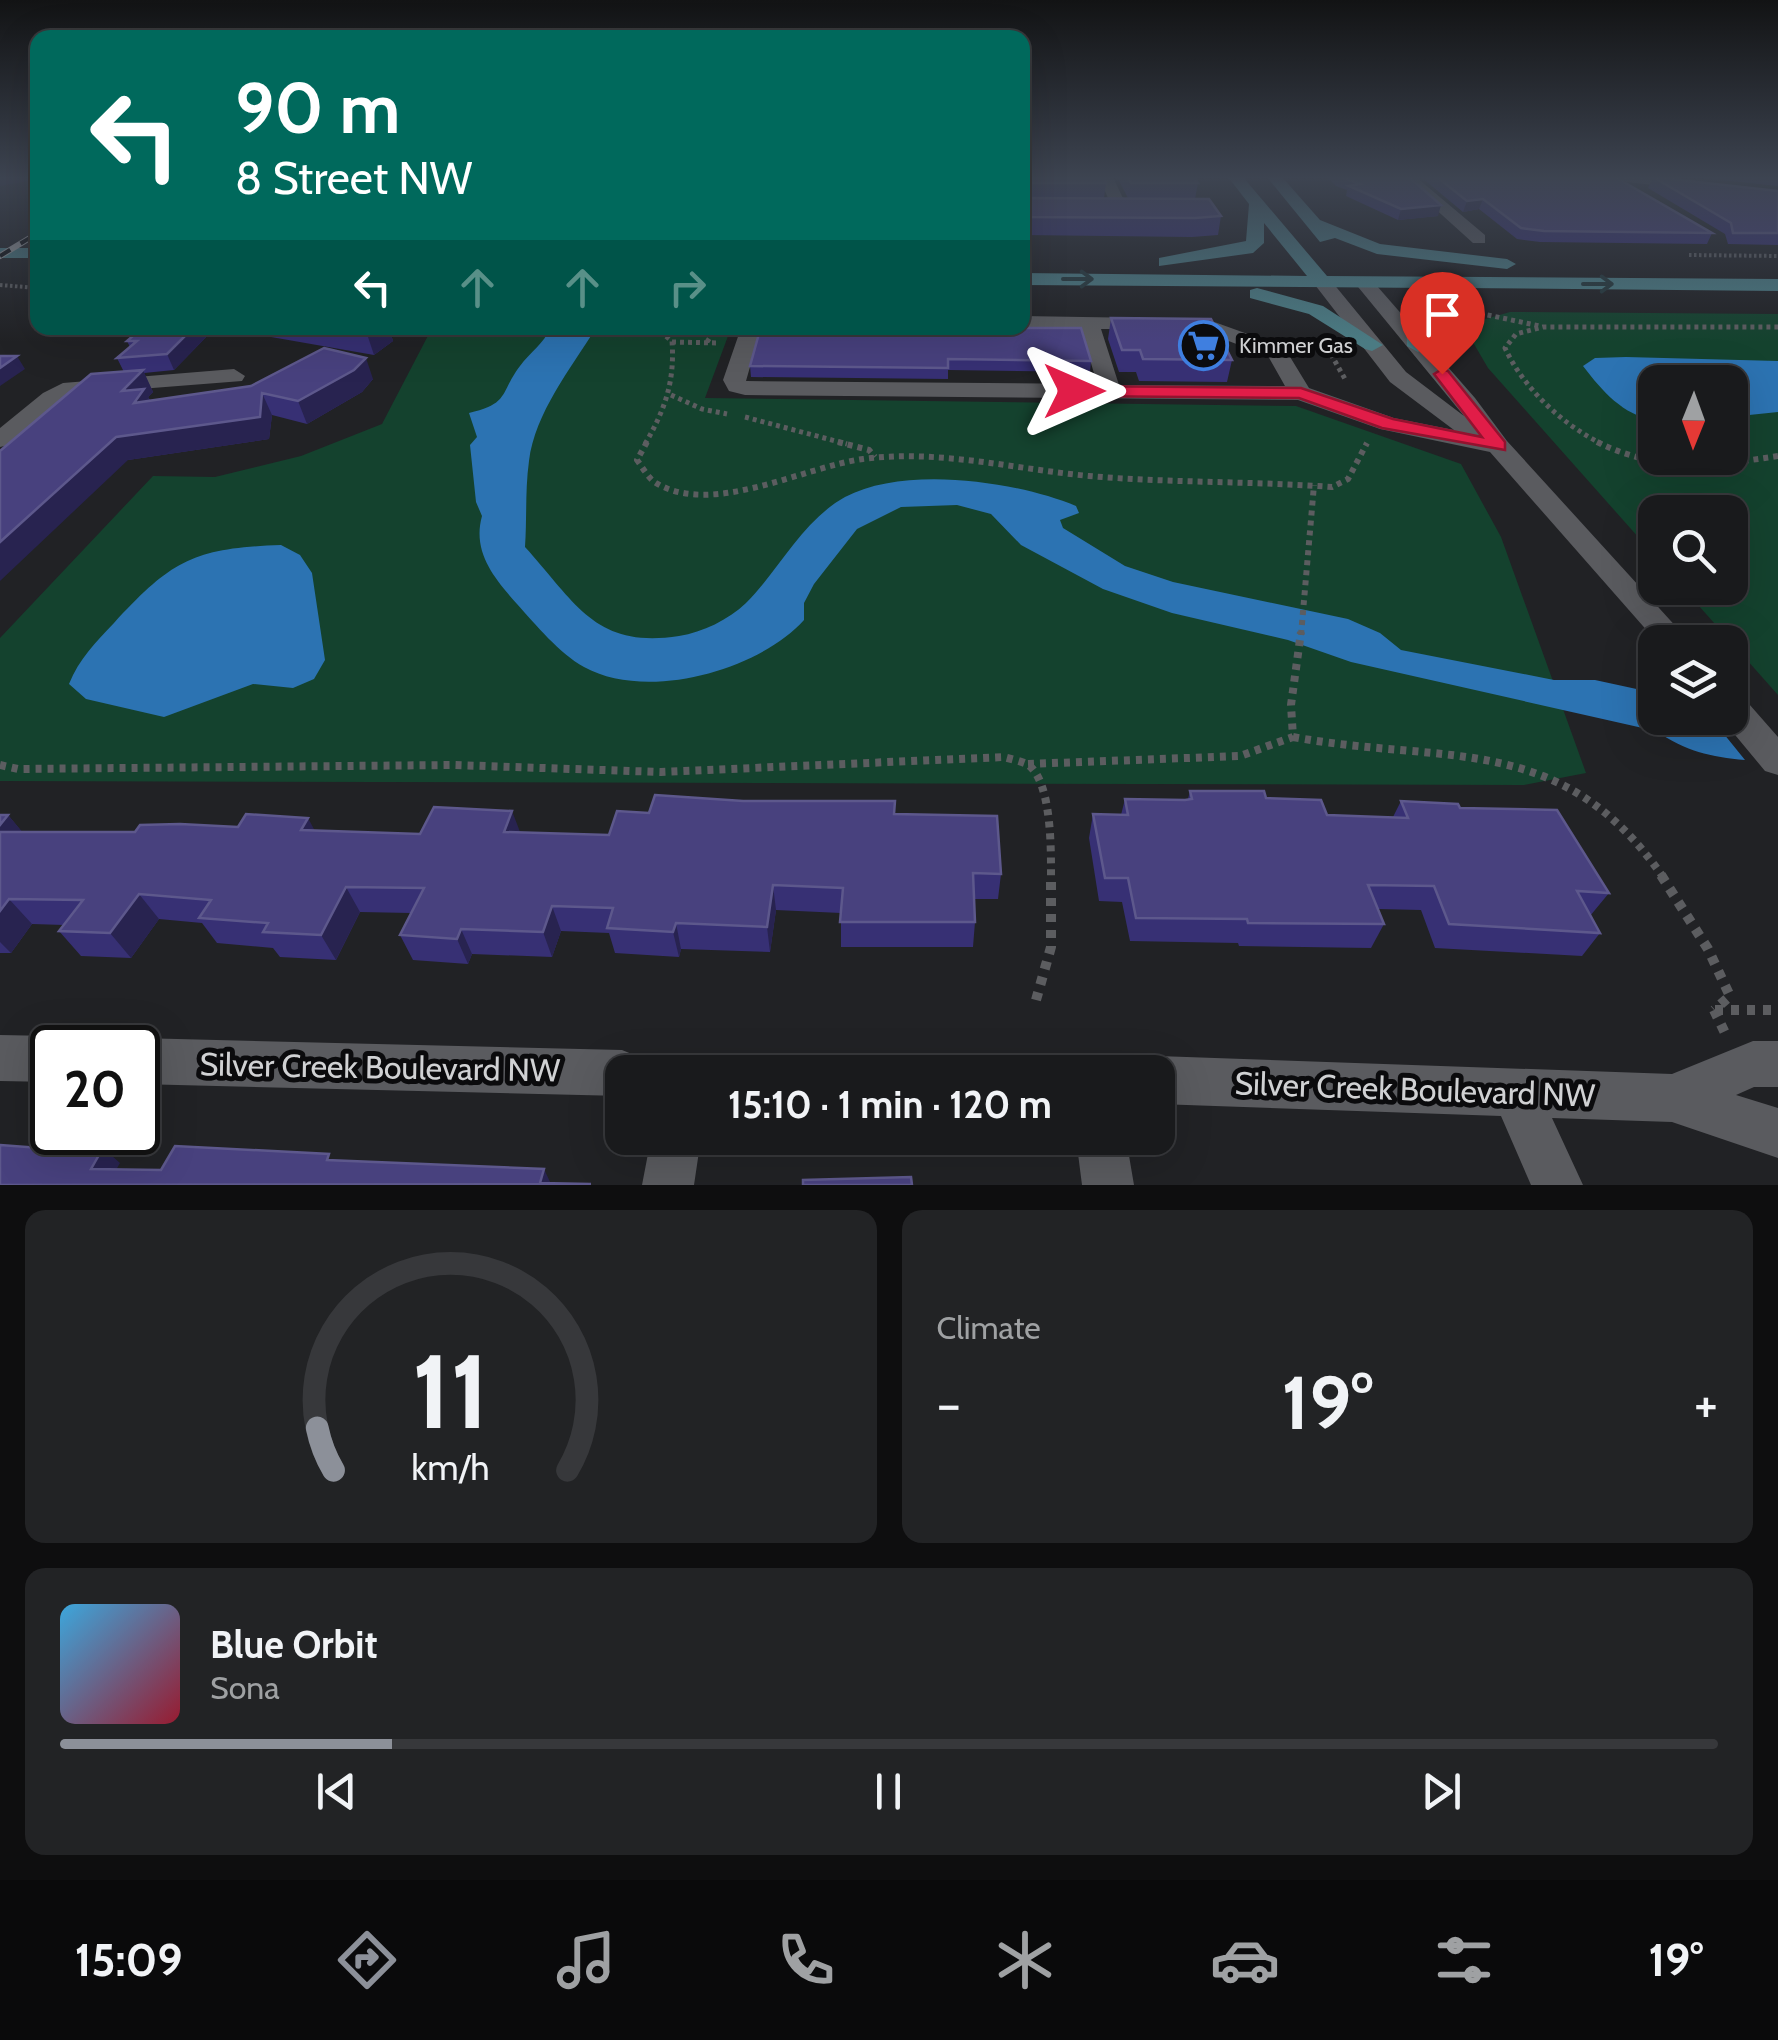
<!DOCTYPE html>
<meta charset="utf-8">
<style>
:root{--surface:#191a1c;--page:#222325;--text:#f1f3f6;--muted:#9fa1a3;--line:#37383b;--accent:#8c9099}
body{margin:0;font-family:Cabin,sans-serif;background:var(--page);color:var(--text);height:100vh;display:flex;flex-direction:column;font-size:38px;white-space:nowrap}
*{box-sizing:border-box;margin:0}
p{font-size:32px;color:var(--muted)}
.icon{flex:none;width:55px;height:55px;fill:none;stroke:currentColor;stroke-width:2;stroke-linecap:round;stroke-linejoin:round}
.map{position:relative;height:1185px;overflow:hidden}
.side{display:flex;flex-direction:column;gap:25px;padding:25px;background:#0e0e0f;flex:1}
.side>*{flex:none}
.banner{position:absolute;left:30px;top:30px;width:1000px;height:305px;border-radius:20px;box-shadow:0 10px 40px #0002,0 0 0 2px var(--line);background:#00695c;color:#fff;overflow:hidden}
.needle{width:65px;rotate:181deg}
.tools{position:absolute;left:1638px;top:365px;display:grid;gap:20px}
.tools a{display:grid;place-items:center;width:110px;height:110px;border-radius:20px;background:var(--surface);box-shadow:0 10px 40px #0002,0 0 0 2px var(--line);font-size:50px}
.speed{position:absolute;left:30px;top:1025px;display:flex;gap:20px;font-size:50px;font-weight:700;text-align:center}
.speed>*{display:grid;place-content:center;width:130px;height:130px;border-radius:50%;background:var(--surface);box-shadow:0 10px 40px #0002,0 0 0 2px var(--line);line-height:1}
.speed .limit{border:5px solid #111;border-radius:15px;background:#fff;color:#111}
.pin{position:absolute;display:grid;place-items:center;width:85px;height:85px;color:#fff;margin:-102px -42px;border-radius:50% 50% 50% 0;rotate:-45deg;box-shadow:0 0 10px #0007}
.pin .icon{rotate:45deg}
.me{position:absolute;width:110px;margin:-55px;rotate:90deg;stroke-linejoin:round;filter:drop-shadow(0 0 8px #0008)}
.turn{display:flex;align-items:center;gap:35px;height:210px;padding:0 40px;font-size:45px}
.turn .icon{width:130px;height:130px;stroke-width:2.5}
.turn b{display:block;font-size:70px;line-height:85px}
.lanes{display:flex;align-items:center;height:95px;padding:0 40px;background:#0003;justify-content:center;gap:50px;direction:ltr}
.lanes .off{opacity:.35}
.big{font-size:75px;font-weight:700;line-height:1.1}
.side .card{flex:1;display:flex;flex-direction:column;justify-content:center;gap:15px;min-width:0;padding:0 35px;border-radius:20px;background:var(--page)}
.side .dial{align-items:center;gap:0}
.dial svg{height:260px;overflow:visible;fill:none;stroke:var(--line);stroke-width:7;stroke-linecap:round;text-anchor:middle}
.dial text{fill:var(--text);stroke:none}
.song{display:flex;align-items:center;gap:30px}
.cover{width:120px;height:120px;border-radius:15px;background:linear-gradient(135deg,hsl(200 70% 55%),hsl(350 70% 35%))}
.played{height:10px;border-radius:5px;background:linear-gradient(90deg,var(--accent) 20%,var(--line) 20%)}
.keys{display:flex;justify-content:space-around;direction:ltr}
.heat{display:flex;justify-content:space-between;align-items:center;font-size:55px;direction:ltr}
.side .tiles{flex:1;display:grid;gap:25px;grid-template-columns:1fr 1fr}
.card:last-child{grid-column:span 2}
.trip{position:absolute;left:605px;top:1055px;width:570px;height:100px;border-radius:20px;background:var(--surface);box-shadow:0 10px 40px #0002,0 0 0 2px var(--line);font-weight:700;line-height:100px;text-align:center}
.menu{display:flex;height:160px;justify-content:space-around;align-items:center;background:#0a0a0b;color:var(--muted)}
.menu .icon{width:70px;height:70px}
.menu .selected{color:var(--accent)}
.menu b{font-size:45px;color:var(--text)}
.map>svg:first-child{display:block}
.green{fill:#14422e;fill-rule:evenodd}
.water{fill:#2c73b2}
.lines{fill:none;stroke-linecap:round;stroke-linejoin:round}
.path-far4{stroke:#5c5d60;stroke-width:4;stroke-dasharray:2.5 2.5;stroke-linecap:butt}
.path-far3{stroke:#5c5d60;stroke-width:5;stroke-dasharray:4 4;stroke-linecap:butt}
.path-far2{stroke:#5c5d60;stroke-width:6;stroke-dasharray:5 5;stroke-linecap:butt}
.path-far1{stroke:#5c5d60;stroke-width:8;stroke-dasharray:6 6;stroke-linecap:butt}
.path{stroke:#5c5d60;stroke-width:10;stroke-dasharray:8 8;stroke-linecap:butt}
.minor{fill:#5a5b5f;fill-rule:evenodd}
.major{fill:#4b7b83;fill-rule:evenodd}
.rail-casing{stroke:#9e9fa1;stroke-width:6}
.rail{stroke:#0b0b0d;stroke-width:4;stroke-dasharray:12;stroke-linecap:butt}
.wall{fill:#373074}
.shaded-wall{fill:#282350}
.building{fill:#48417e;stroke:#5d588c;stroke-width:2.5}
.oneway{stroke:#25383c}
.route{fill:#e11d48;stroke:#92132f;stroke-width:2.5}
.labels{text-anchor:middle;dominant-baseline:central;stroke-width:10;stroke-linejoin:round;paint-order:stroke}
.far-poi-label{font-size:22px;fill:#d0d1d3;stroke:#0b0b0d;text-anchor:start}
.near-street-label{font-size:32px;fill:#d0d1d3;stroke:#0b0b0d}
</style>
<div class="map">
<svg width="1778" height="1185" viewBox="0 0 1778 1185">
<rect width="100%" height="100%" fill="#212225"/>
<path class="green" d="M1510 312 1778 314V695L1683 588H1730V512H1655V556L1488 368 1467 332 1482 320ZM1655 382H1730V458H1655Z
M432 328H731L705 398 1296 406 1461 464 1501 537 1586 773 1524 785 0 781V638L153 476 215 477 301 456 382 424Z"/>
<path class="water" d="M550 328H596C571 368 535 413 529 461 525 490 527 519 525 547 576 603 595 649 679 636 703 632 728 620 746 603 779 570 803 520 845 497 905 465 1015 481 1076 506L1079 513 1060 520 1063 528 1125 566 1173 582 1348 619 1380 633 1401 650 1554 680H1595L1655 693V718H1711L1745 760C1711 757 1685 751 1656 731L1351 662 1288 640 1172 613 1103 589 1021 545 991 514 957 505 901 507 857 529 814 584 804 603V620C759 670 647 702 584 667 559 653 536 625 517 604 494 578 472 552 482 516L476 502 470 445 477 437 469 413C510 404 500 392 520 366 530 352 544 344 550 328Z
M1626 357 1778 361V412L1730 417V382H1655V421C1622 414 1603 392 1583 366L1595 358Z
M281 545 300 555 312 573 325 660 314 679 293 688 253 684 164 717 86 699 69 684C79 659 96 642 114 623 172 560 194 548 281 545Z"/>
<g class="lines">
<path class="path-far4" d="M1689 255 1778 256
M0 285 38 288"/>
<path class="path-far3" d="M1464 310 1540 326
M672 342 720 343
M707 342 716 328
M1327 347 1345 379
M671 395 702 409 727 414
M745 417 847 444
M645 444C665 410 675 381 672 341L656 328
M1602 444C1563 425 1524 389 1505 348L1516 334 1543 327H1778"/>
<path class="path-far2" d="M647 442 637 460C643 468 648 478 656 483 712 517 803 467 863 459 938 449 1014 469 1089 476 1170 483 1251 481 1332 487L1348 479 1367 443
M838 442 869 450 875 457
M1597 442C1658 472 1714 466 1778 456
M1301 635 1314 485"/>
<path class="path-far1" d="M1293 737C1445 765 1561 730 1663 877
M1028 764 1240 756 1293 737 1291 705 1301 632
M0 765 18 769 454 765 661 772 1004 757C1011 759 1020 761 1027 764 1052 780 1051 850 1051 877"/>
<path class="path" d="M1661 875 1708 949 1730 996 1714 1010
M1036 1000 1051 947V875
M1714 1010 1726 1035
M1715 1010H1778"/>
<path class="minor" d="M1099 177H1113L1128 209 1126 212H1114Z
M1400 177H1416L1485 235V243H1473Z
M1618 177H1665L1699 184 1691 189 1626 182Z
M1321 275 1328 277 1406 372 1464 416 1354 282 1356 278H1370L1475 398 1507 441 1690 642H1657L1490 452 1380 429 1298 400 745 395 729 391 723 380 741 328H761L746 381 1097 384 1081 328H1022V316L1206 319 1284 347 1309 388 1394 418 1454 430 1390 382 1312 281ZM1101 329H1197L1268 356 1285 386 1119 385Z
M234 369 245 376 242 381 76 394 59 403 9 445 0 447V428L43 393 63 383Z
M1730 693 1742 696 1778 737V775L1765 771 1721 718H1730Z
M0 1035 52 1036 70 1048H52V1082L0 1081Z
M138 1038 622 1050 639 1057 645 1072H622V1096L138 1084V1048H120Z
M1753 1041H1778V1087H1754L1736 1095 1778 1108V1158L1672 1122 1552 1118 1583 1185H1531L1501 1116 1158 1104V1072H1137L1141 1063 1158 1056 1672 1074Z
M651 1138H701L694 1185H642Z
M1076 1138H1126L1134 1185H1082Z"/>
<path class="major" d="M1228 177H1243L1327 276 1778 279V291L1461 288C1426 316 1424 285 1429 346L1418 352 1407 346 1406 309 1415 294 1433 288 1022 285V273L1307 276 1264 223V243L1253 253 1159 266V258L1246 241 1249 204Z
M1267 177H1282L1320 220 1380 244 1507 259 1516 264 1507 269 1377 254 1335 238 1320 242Z
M0 248H38V258H0Z
M1257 288 1323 306 1383 345 1372 351 1365 349 1309 314 1250 298V290Z"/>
<defs>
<path id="rail" d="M0 256 38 233"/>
</defs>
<use href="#rail" class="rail-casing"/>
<use href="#rail" class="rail"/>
</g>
<path class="wall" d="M1022 177 1106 183 1104 198H1128L1117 177H1194L1198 183 1195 199 1221 216 1218 235 1192 237 1022 235Z
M1327 177H1409L1438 216 1398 220 1346 196 1347 190 1336 186Z
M1421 177H1615L1712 233 1707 244 1540 242 1517 239 1479 209 1463 212Z
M1653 177 1778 191V245L1728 244 1725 234 1648 188Z
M1693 177H1778V186Z
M1111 318 1232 360 1227 382 1139 381 1136 372H1119L1108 339Z
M142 328H215L174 370 144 373 153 392 148 397 150 400 373 379 362 392 307 424 272 415 269 439 128 460 124 372 117 358 130 347 127 341Z
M246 328H389L393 341 374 355 248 333Z
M760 330 1091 361 1090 372 948 370V379L751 377 750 366Z
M1190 791 1266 798 1327 815 1393 817 1401 801 1460 808 1609 893 1590 916 1600 933 1582 956 1435 948 1421 910 1378 909 1384 924 1371 948 1239 946 1238 943 1130 941 1122 902 1099 901 1089 838 1093 814 1121 815 1125 799H1188Z
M649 813 895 814 1001 874 998 899H974L975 922 973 947H841V913L776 910 770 952 681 949 679 957 615 953 609 933 561 931 552 957 472 954 468 964 413 960 400 935 411 913 360 912 336 960 280 957 273 948 217 943 202 923 159 919 131 958 81 956 59 931 64 925 32 924 11 953H0V815H8L22 832 315 830 420 834 520 832 609 835Z"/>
<path class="shaded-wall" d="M0 177H32L33 180 0 186Z
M1483 199 1479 209 1463 212 1467 201Z
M1441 205 1438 216 1398 220 1401 209Z
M193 328H215L174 370 167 354Z
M376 328H389L393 341 374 355 367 334Z
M17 356 25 369 0 386V368Z
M366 358 373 379 362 392 307 424 298 401Z
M143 370 153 392 148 397 155 411 145 425 122 391Z
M262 393 272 415 269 439 128 460 0 581V542L116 437Z
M512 811 522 837 504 832Z
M8 815 30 841 0 838V825Z
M308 818 322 844 301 830Z
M773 885 776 910 770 952 767 927Z
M346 887 360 912 336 960 321 935Z
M139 894 159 919 131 958 110 933Z
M9 899 32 924 11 953 0 942V911Z
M552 906 561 931 552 957 543 932Z
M676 923 681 949 679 957 673 932Z
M461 929 472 954 468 964 457 939Z
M103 1148 120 1163 108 1184 91 1169Z
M544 1169 551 1184 540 1183Z"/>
<path class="building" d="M1022 177H1104L1106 183H1022Z
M1128 177H1194L1198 183H1131Z
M1342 177H1409L1441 205 1401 209 1349 186 1360 184Z
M1437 177H1615L1712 233 1544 231 1521 228 1483 199 1467 201Z
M1653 177 1778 191V233H1733L1731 223Z
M1022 198 1209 199 1221 216 1195 218 1022 217Z
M1111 318 1211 319 1232 360 1143 359 1140 350H1122Z
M142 328H193L167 354 117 358 137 341H127Z
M330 328H376L367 334Z
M925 328H1081L1091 361 948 359V368L750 366 760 330 926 332Z
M324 348 366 358 354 370 298 401 262 393 260 417 116 437 0 542V451L91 374 143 370 122 391 144 389 134 403 251 386Z
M0 356H17L0 368Z
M1190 791H1264L1266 798 1321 800 1327 815 1408 818 1401 801 1458 804 1460 808 1557 810 1609 893 1577 891 1600 933 1449 924 1434 886 1368 885 1384 924 1248 923 1247 919 1136 918 1128 878H1105L1093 814 1128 815 1125 799 1185 800 1192 799Z
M655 795 743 801H895L894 814 997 816 1001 874 973 873 975 922H840L843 888 773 885 767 927 676 923 673 932 607 928 613 908 552 906 543 932 461 929 457 939 400 935 424 888 346 887 321 935 263 932 268 923 199 918 211 900 139 894 110 933 59 931 83 900 9 899 0 911V832H135L140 825 180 824 238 827 246 814 308 818 301 830 420 834 434 807 512 811 504 832 609 835 617 811 649 813Z
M0 815H8L0 825Z
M0 1145 67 1150 69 1146 103 1148 91 1169 161 1170 175 1146 329 1154 327 1160 544 1169 540 1183 591 1184 0 1185Z
M911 1177 912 1185H803V1180Z"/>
<defs><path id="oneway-shaft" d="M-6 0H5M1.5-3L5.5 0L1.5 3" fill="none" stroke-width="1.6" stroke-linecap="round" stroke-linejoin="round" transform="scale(2.5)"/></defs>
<g class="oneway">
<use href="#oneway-shaft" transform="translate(1078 279)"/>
<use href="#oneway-shaft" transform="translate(1598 284)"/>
</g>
<linearGradient id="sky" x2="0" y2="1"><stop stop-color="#121314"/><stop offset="0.52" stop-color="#3d4451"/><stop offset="1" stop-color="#3d4451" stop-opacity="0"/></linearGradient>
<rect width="1778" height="342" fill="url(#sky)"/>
<path class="route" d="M1442 369 1448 371 1505 442V450L1382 428 1299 398 1074 396 1065 391 1074 386 1301 388 1393 419 1482 437 1434 374Z"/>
<defs>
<symbol id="supermarket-ring" viewBox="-11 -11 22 22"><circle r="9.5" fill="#0b0b0d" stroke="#3f7fe0" stroke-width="1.5"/><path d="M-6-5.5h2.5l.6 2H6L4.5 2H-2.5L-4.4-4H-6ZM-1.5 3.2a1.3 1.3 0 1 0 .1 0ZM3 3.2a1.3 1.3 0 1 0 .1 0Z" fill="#3f7fe0"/></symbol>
</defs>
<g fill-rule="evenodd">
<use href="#supermarket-ring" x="1176" y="318" width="55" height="55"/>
</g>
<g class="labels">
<g class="far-poi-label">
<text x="1239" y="345">Kimmer Gas</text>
</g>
<g class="near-street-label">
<text transform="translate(380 1067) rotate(1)">Silver Creek Boulevard NW</text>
<text transform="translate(1415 1089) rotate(2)">Silver Creek Boulevard NW</text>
</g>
</g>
</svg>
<div class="tools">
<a><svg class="needle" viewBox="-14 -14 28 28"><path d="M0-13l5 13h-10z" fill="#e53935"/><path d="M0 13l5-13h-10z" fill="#9fa1a3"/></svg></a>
<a><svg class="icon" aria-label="search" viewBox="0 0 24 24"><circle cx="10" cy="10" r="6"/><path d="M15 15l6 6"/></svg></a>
<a><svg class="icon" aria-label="layers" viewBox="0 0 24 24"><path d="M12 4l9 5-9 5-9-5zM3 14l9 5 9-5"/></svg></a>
</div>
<div class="speed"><div class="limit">20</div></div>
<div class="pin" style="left:1442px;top:374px;background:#d93025"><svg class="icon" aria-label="arrive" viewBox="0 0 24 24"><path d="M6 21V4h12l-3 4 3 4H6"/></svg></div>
<svg class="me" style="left:1074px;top:391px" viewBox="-20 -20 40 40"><path d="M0-17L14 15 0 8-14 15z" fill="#e11d48" stroke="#fff" stroke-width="4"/></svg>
<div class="trip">15:10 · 1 min · 120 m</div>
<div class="banner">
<div class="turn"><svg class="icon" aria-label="left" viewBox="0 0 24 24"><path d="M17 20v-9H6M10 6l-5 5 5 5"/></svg><div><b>90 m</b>8 Street NW</div></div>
<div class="lanes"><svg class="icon" aria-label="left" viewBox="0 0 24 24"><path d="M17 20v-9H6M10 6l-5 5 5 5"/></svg><svg class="icon off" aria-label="ahead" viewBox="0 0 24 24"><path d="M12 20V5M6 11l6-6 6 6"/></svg><svg class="icon off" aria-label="ahead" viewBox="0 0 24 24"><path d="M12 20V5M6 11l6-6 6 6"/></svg><svg class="icon off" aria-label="right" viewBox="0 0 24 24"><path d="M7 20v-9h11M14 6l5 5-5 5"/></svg></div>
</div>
</div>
<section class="side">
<div class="tiles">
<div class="card dial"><svg viewBox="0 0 100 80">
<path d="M14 69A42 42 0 1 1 86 69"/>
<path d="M14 69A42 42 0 0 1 9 56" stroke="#8c9099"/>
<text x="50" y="56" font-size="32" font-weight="700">11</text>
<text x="50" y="72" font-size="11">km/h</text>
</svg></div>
<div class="card"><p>Climate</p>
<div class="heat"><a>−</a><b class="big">19°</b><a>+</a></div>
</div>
<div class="card">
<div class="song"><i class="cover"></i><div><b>Blue Orbit</b><p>Sona</p></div></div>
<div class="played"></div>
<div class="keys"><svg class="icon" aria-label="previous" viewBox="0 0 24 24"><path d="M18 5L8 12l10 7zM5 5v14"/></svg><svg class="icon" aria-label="pause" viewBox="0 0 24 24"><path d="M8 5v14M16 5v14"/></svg><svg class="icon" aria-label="next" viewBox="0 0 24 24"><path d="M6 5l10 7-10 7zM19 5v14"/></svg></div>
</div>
</div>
</section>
<nav class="menu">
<b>15:09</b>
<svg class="icon selected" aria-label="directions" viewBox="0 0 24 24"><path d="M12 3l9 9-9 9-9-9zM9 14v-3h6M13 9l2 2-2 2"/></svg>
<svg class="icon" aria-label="music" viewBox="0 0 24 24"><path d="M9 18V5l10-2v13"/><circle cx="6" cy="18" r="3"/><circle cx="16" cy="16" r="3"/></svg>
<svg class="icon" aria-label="phone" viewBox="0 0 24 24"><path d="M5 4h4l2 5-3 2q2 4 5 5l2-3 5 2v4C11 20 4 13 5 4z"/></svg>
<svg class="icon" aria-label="climate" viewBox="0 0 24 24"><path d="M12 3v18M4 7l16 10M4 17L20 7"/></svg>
<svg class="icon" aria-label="car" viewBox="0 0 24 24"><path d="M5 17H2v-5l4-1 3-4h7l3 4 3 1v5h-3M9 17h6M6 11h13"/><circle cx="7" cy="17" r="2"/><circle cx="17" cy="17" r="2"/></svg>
<svg class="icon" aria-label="filters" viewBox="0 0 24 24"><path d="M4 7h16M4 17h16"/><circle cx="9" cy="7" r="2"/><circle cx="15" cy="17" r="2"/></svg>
<b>19°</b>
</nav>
